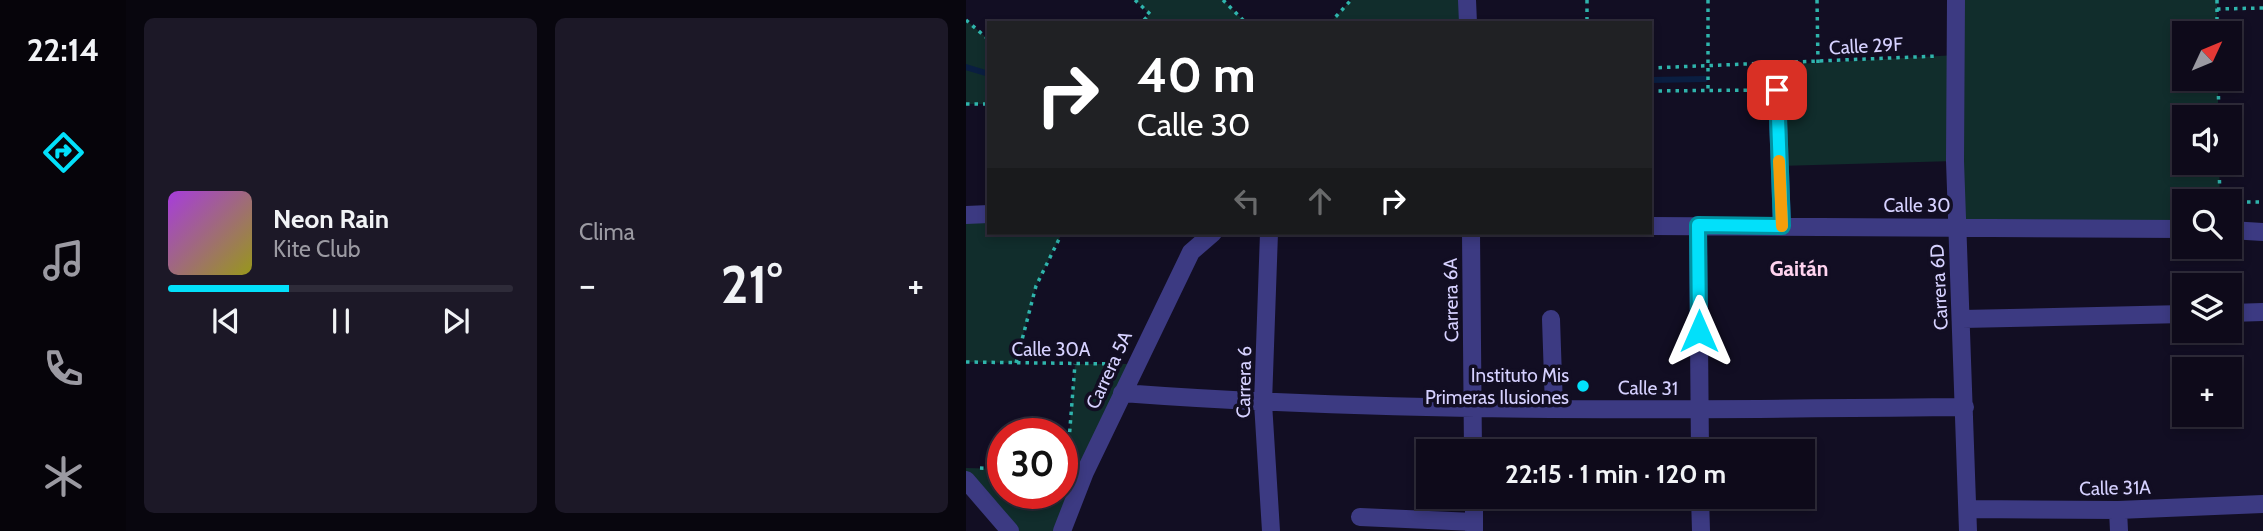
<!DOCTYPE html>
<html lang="es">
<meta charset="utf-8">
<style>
:root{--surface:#0e0a1a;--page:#1c1827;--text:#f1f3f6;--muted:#9b9aa2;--line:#2e2b39;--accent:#02e0fa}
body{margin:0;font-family:Cabin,sans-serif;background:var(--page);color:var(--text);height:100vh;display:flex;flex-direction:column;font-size:26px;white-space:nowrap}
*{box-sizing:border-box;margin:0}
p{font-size:23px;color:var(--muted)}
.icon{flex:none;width:38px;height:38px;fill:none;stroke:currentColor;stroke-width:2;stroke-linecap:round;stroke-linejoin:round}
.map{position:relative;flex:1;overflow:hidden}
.sheet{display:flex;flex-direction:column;gap:18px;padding:18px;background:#08060e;width:840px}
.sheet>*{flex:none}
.hud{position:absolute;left:21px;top:21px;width:665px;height:214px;border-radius:0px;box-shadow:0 4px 10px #0003,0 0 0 2px var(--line);background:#202124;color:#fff;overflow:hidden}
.needle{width:46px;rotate:46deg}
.controls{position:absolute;left:1206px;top:21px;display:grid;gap:14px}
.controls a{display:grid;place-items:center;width:70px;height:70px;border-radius:0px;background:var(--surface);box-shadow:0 4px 10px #0003,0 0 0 2px var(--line);font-size:35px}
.speed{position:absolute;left:21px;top:418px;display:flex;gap:14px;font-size:35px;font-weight:700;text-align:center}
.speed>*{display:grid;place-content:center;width:91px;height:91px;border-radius:50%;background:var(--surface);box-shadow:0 4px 10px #0003,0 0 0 2px var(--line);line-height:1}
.speed .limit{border:10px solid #d22;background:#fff;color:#111}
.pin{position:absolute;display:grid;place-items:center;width:60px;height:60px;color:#fff;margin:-30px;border-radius:14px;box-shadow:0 4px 10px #0006}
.me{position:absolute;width:77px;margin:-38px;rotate:0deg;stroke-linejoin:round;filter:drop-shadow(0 0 5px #0008)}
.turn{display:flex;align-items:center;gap:24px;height:147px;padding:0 35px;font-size:32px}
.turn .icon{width:91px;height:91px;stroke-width:2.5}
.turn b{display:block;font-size:49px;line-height:60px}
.lanes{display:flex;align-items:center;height:66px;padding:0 35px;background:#0003;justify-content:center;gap:35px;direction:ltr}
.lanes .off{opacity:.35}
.big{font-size:52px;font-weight:700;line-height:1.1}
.sheet .widget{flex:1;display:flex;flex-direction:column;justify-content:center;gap:10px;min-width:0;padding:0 24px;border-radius:10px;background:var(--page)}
.song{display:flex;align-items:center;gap:21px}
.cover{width:84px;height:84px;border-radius:10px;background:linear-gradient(135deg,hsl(280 70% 55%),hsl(60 70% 35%))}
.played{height:7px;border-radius:4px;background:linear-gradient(90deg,var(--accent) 35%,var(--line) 35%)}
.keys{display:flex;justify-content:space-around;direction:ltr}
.heat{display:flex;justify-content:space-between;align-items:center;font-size:38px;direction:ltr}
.sheet .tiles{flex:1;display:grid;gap:18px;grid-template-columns:repeat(2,1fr)}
.trip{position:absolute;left:450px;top:439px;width:399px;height:70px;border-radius:0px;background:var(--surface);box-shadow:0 4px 10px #0003,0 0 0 2px var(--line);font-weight:700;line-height:70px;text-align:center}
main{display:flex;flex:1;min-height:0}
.menu{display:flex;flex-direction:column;width:126px;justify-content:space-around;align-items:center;background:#06040a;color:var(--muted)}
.menu .icon{width:49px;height:49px}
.menu .active{color:var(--accent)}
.menu b{font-size:32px;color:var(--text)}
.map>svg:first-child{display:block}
.green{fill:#112d2c}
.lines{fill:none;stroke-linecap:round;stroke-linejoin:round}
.stream{stroke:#0a1e41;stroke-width:6}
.path{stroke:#2fb4ac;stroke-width:3.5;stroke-dasharray:3.5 5;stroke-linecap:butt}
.minor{stroke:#3c3a82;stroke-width:18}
.route-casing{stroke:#0192a2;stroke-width:18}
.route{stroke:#02e0fa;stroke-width:12}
.slow{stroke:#f59e0b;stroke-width:12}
.poi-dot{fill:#02e0fa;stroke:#120e23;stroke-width:2.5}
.labels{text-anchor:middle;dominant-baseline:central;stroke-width:7;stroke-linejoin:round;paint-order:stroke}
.street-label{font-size:19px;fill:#d6d1ff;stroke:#120e23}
.poi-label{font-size:19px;fill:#d6d1ff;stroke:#120e23;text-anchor:end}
.neighbourhood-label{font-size:21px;font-weight:bold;fill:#ffd3ef;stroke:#120e23}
</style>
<main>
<nav class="menu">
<b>22:14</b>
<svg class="icon active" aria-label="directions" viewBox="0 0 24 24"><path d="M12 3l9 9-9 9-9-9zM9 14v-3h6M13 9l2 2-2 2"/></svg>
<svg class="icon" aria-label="music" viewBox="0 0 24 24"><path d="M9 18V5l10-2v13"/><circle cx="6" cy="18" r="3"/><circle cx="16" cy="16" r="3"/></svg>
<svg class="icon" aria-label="phone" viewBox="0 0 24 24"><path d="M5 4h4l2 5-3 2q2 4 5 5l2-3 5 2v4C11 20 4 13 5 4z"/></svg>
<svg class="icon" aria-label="climate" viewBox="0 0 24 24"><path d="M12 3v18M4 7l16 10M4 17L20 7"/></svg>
</nav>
<section class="sheet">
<div class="tiles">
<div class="widget">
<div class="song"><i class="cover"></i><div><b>Neon Rain</b><p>Kite Club</p></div></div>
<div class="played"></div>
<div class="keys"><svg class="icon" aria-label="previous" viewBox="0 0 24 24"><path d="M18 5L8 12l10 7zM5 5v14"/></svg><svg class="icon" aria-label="pause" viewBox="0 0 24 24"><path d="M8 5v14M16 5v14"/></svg><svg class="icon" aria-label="next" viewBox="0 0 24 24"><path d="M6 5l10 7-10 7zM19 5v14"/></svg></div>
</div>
<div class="widget"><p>Clima</p>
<div class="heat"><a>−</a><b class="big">21°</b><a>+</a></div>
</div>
</div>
</section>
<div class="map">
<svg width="1297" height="531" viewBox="0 0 1297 531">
<rect width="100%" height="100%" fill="#120e23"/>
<path class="green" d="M169 0H257L280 23H175L184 14Z
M385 0H501V23H364Z
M990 0H1251V33H1218V79H1252V117H1218V163H1253L1254 201H1218V229L991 226 989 161 813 166 812 65 991 55Z
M0 20 23 40V104H0Z
M23 214V233H96L70 286 50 363 0 362V215Z
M109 364H169L96 531H44L0 480V468L37 469V494H96V471H104L100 470Z"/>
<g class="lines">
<path class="stream" d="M0 67 23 74
M684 80 739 79"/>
<path class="path" d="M169 0 184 14 175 23
M257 0 280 23
M621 0V23
M742 0V91
M851 0 852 63
M1251 0V33
M1251 9 1297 8
M0 20 23 40
M364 23 385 0
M684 68 972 56
M1252 79 1253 117
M684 91 795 90
M0 104H23
M1253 163 1254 201
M1264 202H1297
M0 362 153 364
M50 363 70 286 96 233
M101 466 109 364
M14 468 37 469"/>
<path class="minor" d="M501 0 502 23
M990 0 989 161 1002 531
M811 90 816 226
M0 215 23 214
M732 225 734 452
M684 226 1218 229
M1264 230 1297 232
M303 233 297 403 305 531
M505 233 507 452
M1264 313 1297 312
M585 319 588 408
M996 319 1218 314
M156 393C437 414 718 410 999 407
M0 480 44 531
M734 497 735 531
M1002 509 1152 510 1297 504
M1152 510 1153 531
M394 517 508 522
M96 531 119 472 225 252 247 233
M508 531V497"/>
</g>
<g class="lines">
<defs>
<path id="route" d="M733 331 732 225 816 226 811 90"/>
</defs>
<use href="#route" class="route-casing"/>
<use href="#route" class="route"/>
<path class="slow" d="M813 161 816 226"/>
</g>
<circle class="poi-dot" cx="617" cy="386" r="7"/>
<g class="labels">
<g class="street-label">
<text transform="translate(900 46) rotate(-3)">Calle 29F</text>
<text x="951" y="205">Calle 30</text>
<text transform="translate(973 287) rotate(-93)">Carrera 6D</text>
<text transform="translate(485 300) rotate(-91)">Carrera 6A</text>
<text x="85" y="349">Calle 30A</text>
<text transform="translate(143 370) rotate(-65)">Carrera 5A</text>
<text transform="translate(278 382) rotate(-89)">Carrera 6</text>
<text transform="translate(682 388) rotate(1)">Calle 31</text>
<text transform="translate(1149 488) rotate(-1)">Calle 31A</text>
</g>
<g class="poi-label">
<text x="603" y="375">Instituto Mis<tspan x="603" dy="22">Primeras Ilusiones</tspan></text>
</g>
<g class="neighbourhood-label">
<text x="833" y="268">Gaitán</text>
</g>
</g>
</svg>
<div class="controls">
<a><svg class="needle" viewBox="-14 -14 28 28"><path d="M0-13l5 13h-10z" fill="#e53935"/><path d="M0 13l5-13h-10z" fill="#9b9aa2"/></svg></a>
<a><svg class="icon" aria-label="sound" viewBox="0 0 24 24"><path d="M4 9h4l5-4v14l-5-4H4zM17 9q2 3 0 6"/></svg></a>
<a><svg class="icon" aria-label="search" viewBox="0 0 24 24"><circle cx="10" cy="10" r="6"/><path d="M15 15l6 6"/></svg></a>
<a><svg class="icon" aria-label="layers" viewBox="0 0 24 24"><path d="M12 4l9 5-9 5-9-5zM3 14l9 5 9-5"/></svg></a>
<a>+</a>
</div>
<div class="speed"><div class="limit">30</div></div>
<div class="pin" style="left:811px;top:90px;background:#d93025"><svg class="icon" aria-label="arrive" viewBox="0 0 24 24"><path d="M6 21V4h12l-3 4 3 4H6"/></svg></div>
<svg class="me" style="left:733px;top:331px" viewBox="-20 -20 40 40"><path d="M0-17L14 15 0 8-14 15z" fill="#02e0fa" stroke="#fff" stroke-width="4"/></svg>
<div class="trip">22:15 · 1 min · 120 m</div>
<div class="hud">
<div class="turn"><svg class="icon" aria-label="right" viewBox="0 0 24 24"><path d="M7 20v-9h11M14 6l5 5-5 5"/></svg><div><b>40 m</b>Calle 30</div></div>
<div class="lanes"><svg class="icon off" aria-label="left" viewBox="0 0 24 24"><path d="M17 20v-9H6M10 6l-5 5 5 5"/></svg><svg class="icon off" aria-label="ahead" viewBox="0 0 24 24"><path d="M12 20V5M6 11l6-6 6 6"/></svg><svg class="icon" aria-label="right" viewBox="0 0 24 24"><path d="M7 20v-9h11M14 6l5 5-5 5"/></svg></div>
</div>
</div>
</main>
